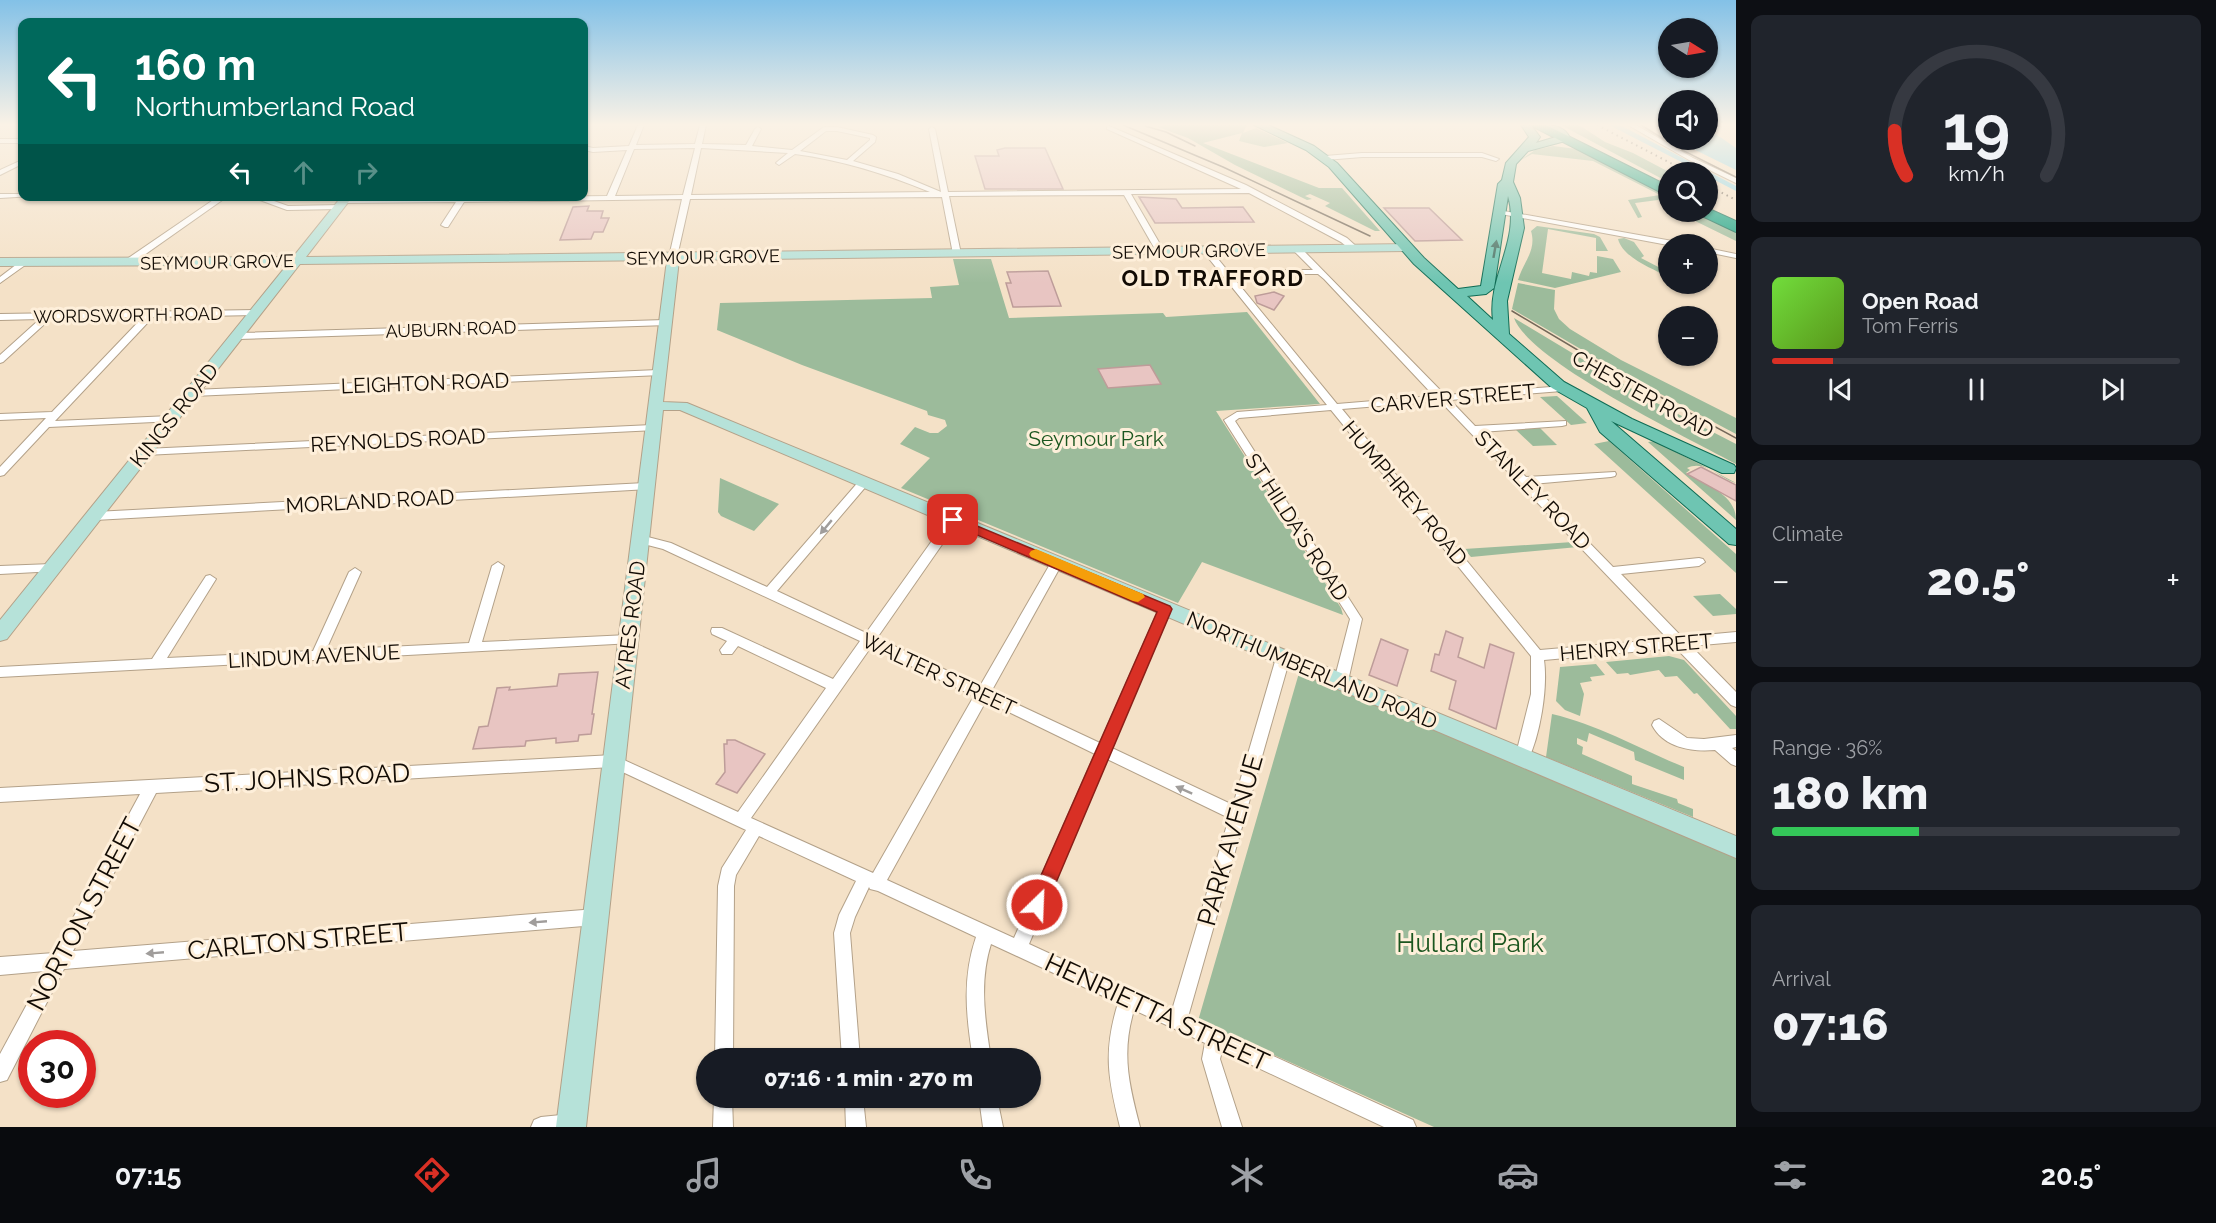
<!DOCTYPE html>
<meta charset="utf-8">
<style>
:root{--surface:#171b24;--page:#20242c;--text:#f1f3f6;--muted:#9ea1a6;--line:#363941;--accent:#d93025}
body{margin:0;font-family:Raleway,sans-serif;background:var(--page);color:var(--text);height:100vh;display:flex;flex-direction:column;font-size:22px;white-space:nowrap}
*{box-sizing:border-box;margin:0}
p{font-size:20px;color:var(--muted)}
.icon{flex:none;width:33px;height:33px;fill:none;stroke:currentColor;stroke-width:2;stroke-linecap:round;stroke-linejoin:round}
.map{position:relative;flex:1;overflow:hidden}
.details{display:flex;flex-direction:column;gap:15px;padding:15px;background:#0d0f14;width:480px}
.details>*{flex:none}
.banner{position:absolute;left:18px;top:18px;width:570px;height:183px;border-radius:12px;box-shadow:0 2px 4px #0004;background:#00695c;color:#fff;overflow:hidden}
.needle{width:39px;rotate:101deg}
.fabs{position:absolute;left:1658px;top:18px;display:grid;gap:12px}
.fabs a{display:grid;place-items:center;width:60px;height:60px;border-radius:50%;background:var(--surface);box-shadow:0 2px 4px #0004;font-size:30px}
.speed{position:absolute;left:18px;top:1030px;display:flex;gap:12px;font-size:30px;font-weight:700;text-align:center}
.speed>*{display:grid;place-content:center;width:78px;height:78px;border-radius:50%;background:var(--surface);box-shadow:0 2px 4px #0004;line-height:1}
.speed .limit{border:9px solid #d22;background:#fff;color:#111}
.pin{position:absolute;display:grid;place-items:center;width:51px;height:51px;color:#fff;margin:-26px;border-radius:12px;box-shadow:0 3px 9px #0006}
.me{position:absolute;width:66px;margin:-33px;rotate:24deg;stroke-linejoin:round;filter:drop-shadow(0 0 4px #0008)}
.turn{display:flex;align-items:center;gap:21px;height:126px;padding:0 18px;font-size:27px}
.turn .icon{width:78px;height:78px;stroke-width:2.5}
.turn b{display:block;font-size:42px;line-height:51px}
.lanes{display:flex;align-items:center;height:57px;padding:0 18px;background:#0003;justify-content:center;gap:30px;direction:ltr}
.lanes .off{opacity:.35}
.big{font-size:45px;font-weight:800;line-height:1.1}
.details .widget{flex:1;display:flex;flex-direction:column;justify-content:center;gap:9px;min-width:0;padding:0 21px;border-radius:12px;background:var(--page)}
.details .dial{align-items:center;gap:0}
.dial svg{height:156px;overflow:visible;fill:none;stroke:var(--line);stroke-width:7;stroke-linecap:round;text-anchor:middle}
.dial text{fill:var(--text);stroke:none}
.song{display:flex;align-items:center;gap:18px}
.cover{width:72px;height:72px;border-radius:9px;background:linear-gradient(135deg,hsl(100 70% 55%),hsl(90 70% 35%))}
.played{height:6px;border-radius:3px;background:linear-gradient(90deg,var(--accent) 15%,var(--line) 15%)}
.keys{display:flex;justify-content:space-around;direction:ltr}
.heat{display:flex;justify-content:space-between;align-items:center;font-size:33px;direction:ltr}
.charge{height:9px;border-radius:4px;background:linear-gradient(90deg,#34c759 36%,var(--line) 0)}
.trip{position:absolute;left:696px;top:1048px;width:345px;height:60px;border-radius:30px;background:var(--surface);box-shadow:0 2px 4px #0004;font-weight:800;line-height:60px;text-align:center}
.dock{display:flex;height:96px;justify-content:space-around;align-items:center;background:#090b0e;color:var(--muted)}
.dock .icon{width:42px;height:42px}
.dock .selected{color:var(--accent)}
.dock b{font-size:27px;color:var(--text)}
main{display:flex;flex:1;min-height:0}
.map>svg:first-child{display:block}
.green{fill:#9cbb9b}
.water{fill:#8cd4e6}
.building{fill:#e8c5c2;stroke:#bd9c99;stroke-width:1.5}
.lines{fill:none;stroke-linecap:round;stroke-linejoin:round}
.street-casing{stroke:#b3a189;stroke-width:2}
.secondary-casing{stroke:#b3a189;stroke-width:2}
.primary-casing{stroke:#0f6b54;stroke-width:2}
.highway-casing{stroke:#0f6b54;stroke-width:2}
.street{fill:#fff;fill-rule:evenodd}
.secondary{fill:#b6e2d9;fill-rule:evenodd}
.primary{fill:#6ec5b2;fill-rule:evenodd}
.highway{fill:#0d9f7f;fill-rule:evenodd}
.tram{stroke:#746859;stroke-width:1.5}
.rail{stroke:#746859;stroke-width:2;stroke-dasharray:1.5 4;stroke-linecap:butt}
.oneway{fill:#457164}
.oneway2{fill:#a09d9b}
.route{fill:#d93025;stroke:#8d1f18;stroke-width:1.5}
.slow{fill:#f59e0b}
.labels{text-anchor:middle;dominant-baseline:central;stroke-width:6;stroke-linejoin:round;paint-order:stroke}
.far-street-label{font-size:18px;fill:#120b04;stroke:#feefda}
.street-label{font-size:21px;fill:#120b04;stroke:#feefda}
.park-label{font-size:21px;fill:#1b561f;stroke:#feefda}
.far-district-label{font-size:22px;font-weight:bold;letter-spacing:1.5px;fill:#120b04;stroke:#feefda}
.near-street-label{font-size:26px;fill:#120b04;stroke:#feefda}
.near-park-label{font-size:26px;fill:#1b561f;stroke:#feefda}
</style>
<main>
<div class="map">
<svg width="1736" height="1127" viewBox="0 0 1736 1127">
<rect width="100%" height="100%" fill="#f4e1c7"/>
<path class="green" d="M1164 125H1247L1243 133 1256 128 1288 143 1264 147 1239 141 1242 133 1203 143 1319 188H1342L1380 231H1375L1325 206 1330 203 1310 194 1305 196 1312 199 1307 200 1235 165 1188 138 1158 127Z
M1561 125H1579L1605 142 1633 153 1669 172 1668 182Z
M1553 146 1577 149 1668 196V205L1658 200 1635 203 1642 217 1638 218 1628 200 1660 195 1593 161 1532 154 1521 160 1535 150Z
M1680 212H1698L1736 231V241L1687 217 1689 216Z
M1537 226 1594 234 1600 237 1608 251H1596V238L1548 229 1542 273 1571 279 1572 272 1589 276 1590 272 1597 273V256L1613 259 1621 272 1555 288 1518 280C1523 262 1537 251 1531 231Z
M1624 238 1634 242 1644 256 1641 258 1668 272V277C1652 268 1623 258 1618 239Z
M953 259H991L1009 318 1163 313 1166 317 1247 312 1320 404 1216 411 1341 608 1343 615 1202 562 1178 603 901 488 930 458 900 444 915 427 930 433H938L947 426 945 420 928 415 927 411 802 365 717 330 720 303 932 298 930 287 959 285Z
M1518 283 1555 290 1554 309 1559 319 1570 329 1621 360 1736 418V434L1627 376 1512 309Z
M1514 318 1647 398 1736 444V464C1689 438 1530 362 1514 318Z
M1557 396 1587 423 1571 425 1540 397Z
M1539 427 1557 445 1533 446 1515 429Z
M1609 441 1736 554V573L1594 444Z
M1655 441C1682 456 1709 468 1736 483 1721 479 1705 459 1687 468L1690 470 1686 473C1705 485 1736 494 1736 520L1648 442Z
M720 478 779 504 754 531 721 516 718 512Z
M1573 542 1578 547 1471 557 1464 549Z
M1720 594 1736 609V614L1713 616 1693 596Z
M1669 656 1684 660 1736 716V729H1730L1697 693 1694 694 1677 676 1665 677 1659 670 1630 675 1628 673 1617 674 1606 662Z
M1596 664 1605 675 1590 677 1592 681 1580 683 1584 694 1580 716 1565 710 1556 701 1560 667Z
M1299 673 1736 858V1127H1434L1198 1021Z
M1552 714C1599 725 1640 749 1684 767V780L1635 760 1634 752 1589 733 1587 742 1577 738V744L1583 747 1582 754 1632 776V784L1677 799 1678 803 1693 809V817L1546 757Z"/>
<path class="water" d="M1609 125H1620L1736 186V191L1707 176V172H1701Z
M1707 128 1736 148V170L1675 140H1707Z"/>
<path class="building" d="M1005 148H1045L1063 189H985L975 156H999L997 150Z
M1139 197 1176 199 1182 208 1243 207 1254 222 1155 223Z
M589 206 587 211H603L601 218H609L603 232H594L591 239 560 240 573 207Z
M1384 208H1429L1462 240 1415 241Z
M1048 271 1061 306 1013 307 1006 283H1011L1007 272Z
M1274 292 1284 296 1274 310 1257 303 1255 296Z
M1150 365 1161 384 1108 388 1098 369Z
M1701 467 1736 485V501L1687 474Z
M1446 631 1463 638 1458 657 1484 668 1490 644 1514 653 1496 729 1449 709 1456 681 1431 671 1435 654 1439 655Z
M1381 639 1408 650 1397 686 1369 675Z
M598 672 592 714H594L591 734 579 735 578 741 556 743V738L526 741 525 746 473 749 479 727 488 726 497 688 510 687 509 690 557 686 559 674Z
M727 740H735L765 754 737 793 716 784 725 772 724 744H727Z"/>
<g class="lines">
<defs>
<path id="street" d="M638 125H644L636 145 695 144 700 125H706L702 144 746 145 755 129 758 127 761 129 752 146 792 150 824 127H837L873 135 876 137 875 142 853 161 898 174 941 192 929 129 932 127 935 129 948 192 1241 189 1107 129V127L1109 126 1246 185 1347 238 1358 248 1351 250 1341 242 1249 193 1131 194 1164 251 1160 253 1156 251 1124 195 949 196 961 254 957 256 953 254 942 197 690 199 677 257 673 259 669 257 682 199 464 202 448 227H445L441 225 456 202 345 203 341 201 345 199 607 196 627 150 593 152 584 150V146L593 148 629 146ZM826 131H837L870 138V140L847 160 800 151ZM695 148 683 195 615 196 634 149ZM701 148 788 153 777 162 776 163 779 165 795 154C842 160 886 174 930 192L691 195Z
M1628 125H1636L1693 158 1736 178V183L1689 160Z
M0 139H22V143H0Z
M1362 153H1482L1499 159 1496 161 1482 157H1362L1325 160 1322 158 1325 156Z
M22 160V164L0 175V170Z
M0 194H22V196H33L0 198Z
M219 196H228L130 265H124V261Z
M249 196H260L288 206 340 205 344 207 340 209 287 210Z
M1498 210 1678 242 1682 244 1668 245 1501 214H1498Z
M1294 247H1300L1445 395 1565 386 1567 388 1562 391 1450 400 1475 426 1566 421V425L1562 426 1481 432 1526 477 1615 472 1616 474 1615 476 1611 477 1532 484 1613 567 1699 558 1703 559 1705 562 1699 566 1621 574 1682 637 1736 632V642L1691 646 1736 692V707L1731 705 1676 648 1544 660C1548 688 1540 737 1527 762L1522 764 1517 762 1515 758 1531 694V656L1331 410 1239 418 1235 421 1362 619 1348 681 1346 685 1341 686 1336 685 1334 681 1350 619 1224 420 1237 412 1327 405 1202 250 1209 248 1337 404 1434 396 1324 279 1318 274H1285V270H1313L1294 251ZM1440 401 1668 639 1540 650 1342 409Z
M1707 248 1736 254V258L1707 252Z
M21 261 28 263 0 283V277Z
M256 310 259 311V315L153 317 55 421 171 416 175 417V421L49 427 4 475 0 476V467L46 418 0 420V414L52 412 143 317 50 319 3 362 0 363V355L40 319 0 320V314Z
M665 320 669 323 668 325 238 339 233 336 238 333Z
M658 370 661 371V375L193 396 188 393 193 390Z
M652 425 657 428 656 430 145 455 140 452 145 449Z
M864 479 868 480 869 482 868 484 777 591 866 633 949 517H957L959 520 957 523 877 638 980 686 1053 559H1061L1063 562 991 692 1100 743 1159 609 1161 606H1169L1171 609 1112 748 1233 805 1276 658 1278 654H1288L1290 658 1188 1017 1413 1120 1416 1127H1384L1222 1051 1220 1059 1242 1127H1222L1202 1059 1205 1043 1134 1010C1121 1053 1129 1085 1140 1127H1120C1108 1078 1103 1052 1118 1003L991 944C979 982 985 1020 991 1059H973C966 1016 962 978 976 937L878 891 870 889 869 887 855 917 850 933 860 1059H842L834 933 839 915 856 881 759 836 736 875 734 886 733 1059H715L718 886 722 868 746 830 612 767 156 793 73 951 596 909 602 911 604 917 602 923 596 925 64 969 7 1080 0 1082V1054L45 971 0 975V957L54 953 140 794 0 802V788L613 755 738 812 826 688 738 646 732 654H722L720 650 727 641 712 634 711 631 712 628H722L833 679 860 641 663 549 636 542 634 539 640 535 671 543 767 587 860 480ZM871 647 974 696 873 873 751 818ZM986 701 1095 754 1014 938 887 880ZM1107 759 1229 818 1172 1010 1029 944Z
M645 483 649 485 650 487 649 489 95 520 89 516 95 512Z
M498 562 504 566 482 642 628 635 633 637 635 640 633 643 0 677V667L152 659 206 576 210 575 216 579 167 658 313 651 349 572 355 568 361 572 326 650 469 643 492 566Z
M52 564 56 565 58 568 56 571 0 574V566Z
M1659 719 1687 738 1704 739 1736 735V747L1732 748 1736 751V766L1731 764 1715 750C1692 752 1664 748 1652 725L1654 721Z
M714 1098H732L733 1127H713Z
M845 1098H863L866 1127H846Z
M979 1098H997L1003 1127H983Z
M571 1114 578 1117 581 1124 579 1127H531L534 1120 541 1117Z"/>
<path id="secondary" d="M342 196H353L306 257 1410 244V250L1406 251 679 260 663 402 687 403 1736 836V858L680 410H663L586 1127H556L667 260 300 264 7 639 0 641V620L287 265 0 266V258L293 257Z"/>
<path id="primary" d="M1254 125H1268L1314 146 1337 163 1424 258 1458 289 1481 286 1498 184 1502 180 1506 163 1529 137 1521 125H1531L1540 137 1536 143 1559 136 1544 125C1555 125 1565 127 1570 138L1569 140 1528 151 1516 164 1513 182 1520 198 1524 228 1507 301 1509 334 1564 382 1632 419 1734 465 1736 468 1734 473H1722L1611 421 1736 529V545L1729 544 1600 432 1587 408 1552 388 1414 264 1329 167 1306 150ZM1508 196C1521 240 1487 277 1493 320L1467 296 1486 294 1494 288Z"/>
<path id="highway" d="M1530 125H1546L1668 186V196Z
M1707 208 1736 221V232L1700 215 1698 212H1707Z"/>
</defs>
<use href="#street" class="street-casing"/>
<use href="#secondary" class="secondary-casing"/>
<use href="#primary" class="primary-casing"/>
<use href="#highway" class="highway-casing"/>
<use href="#street" class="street"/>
<use href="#secondary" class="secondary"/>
<use href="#primary" class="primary"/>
<use href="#highway" class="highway"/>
<path class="tram" d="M1123 125 1223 167 1370 236
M1641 125 1678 148 1736 177
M1145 126 1166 132 1195 146
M1512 311 1618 374 1736 438"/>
<path class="rail" d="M1597 125 1688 172
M1707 185 1736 200"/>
</g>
<defs><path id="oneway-solid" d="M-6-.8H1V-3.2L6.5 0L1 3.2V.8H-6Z" transform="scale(1.5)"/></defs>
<use class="oneway" href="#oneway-solid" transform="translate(1495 249) rotate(-80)"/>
<g class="oneway2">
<use href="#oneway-solid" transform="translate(826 527) rotate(130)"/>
<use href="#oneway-solid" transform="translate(1184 790) rotate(-156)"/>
<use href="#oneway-solid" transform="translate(538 922) rotate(175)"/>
<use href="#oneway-solid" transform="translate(155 953) rotate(175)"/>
</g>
<linearGradient id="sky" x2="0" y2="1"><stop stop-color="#83c1e7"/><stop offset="0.44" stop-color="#faf2e6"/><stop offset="1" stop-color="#faf2e6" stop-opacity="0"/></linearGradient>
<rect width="1736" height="283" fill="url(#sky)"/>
<path class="route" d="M953 516 1170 606 1172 609 1044 911 1037 914 1031 911 1028 905 1157 612 949 523 947 520 949 517Z"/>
<path class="slow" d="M1036 549 1143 594 1145 597 1138 602 1133 601 1031 557 1029 554 1031 551Z"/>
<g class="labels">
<g class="far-street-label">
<text transform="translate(1189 251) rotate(-1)">SEYMOUR GROVE</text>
<text transform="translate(703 257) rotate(-1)">SEYMOUR GROVE</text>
<text transform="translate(217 262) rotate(-1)">SEYMOUR GROVE</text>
<text transform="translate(128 315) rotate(-1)">WORDSWORTH ROAD</text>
<text transform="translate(451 329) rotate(-2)">AUBURN ROAD</text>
</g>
<g class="street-label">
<text transform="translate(425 383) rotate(-2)">LEIGHTON ROAD</text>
<text transform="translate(1643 394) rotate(29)">CHESTER ROAD</text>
<text transform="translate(1453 398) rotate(-5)">CARVER STREET</text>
<text transform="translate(174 415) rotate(-51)">KINGS ROAD</text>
<text transform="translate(398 440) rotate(-3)">REYNOLDS ROAD</text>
<text transform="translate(1533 490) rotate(46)">STANLEY ROAD</text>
<text transform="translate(1405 493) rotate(50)">HUMPHREY ROAD</text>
<text transform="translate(370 501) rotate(-3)">MORLAND ROAD</text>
<text transform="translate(1297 527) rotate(57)">ST HILDA'S ROAD</text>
<text transform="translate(630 625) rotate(-83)">AYRES ROAD</text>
<text transform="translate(1636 647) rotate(-5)">HENRY STREET</text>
<text transform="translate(314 656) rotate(-3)">LINDUM AVENUE</text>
<text transform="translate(1312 670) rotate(23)">NORTHUMBERLAND ROAD</text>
<text transform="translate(939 674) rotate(25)">WALTER STREET</text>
</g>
<g class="park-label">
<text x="1096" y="438">Seymour Park</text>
</g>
<g class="far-district-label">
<text x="1213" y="278">OLD TRAFFORD</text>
</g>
<g class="near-street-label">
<text transform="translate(307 778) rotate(-3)">ST. JOHNS ROAD</text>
<text transform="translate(1230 840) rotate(-74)">PARK AVENUE</text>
<text transform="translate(84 914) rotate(-62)">NORTON STREET</text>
<text transform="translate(298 941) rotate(-5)">CARLTON STREET</text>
<text transform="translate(1157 1012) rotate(25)">HENRIETTA STREET</text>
</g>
<g class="near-park-label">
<text x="1470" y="943">Hullard Park</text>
</g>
</g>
</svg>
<div class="fabs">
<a><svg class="needle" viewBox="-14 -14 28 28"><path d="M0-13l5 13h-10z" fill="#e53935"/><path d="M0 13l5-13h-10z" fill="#9ea1a6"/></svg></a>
<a><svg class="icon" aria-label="sound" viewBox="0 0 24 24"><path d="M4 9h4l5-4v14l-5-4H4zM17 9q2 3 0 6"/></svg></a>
<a><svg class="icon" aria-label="search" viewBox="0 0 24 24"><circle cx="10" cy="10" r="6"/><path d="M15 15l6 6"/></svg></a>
<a>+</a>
<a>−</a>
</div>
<div class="speed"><div class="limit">30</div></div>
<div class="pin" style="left:953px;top:520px;background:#d93025"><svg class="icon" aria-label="arrive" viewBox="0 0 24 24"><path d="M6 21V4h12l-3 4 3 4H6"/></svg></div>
<svg class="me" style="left:1037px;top:905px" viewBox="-20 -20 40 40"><circle r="17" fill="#d93025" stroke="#fff" stroke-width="3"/><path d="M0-11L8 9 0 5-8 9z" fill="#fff"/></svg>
<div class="trip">07:16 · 1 min · 270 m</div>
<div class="banner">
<div class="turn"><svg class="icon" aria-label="left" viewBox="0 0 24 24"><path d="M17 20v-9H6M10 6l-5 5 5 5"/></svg><div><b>160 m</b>Northumberland Road</div></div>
<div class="lanes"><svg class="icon" aria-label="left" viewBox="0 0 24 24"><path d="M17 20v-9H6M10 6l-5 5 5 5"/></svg><svg class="icon off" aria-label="ahead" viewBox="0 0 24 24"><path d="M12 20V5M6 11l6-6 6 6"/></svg><svg class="icon off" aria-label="right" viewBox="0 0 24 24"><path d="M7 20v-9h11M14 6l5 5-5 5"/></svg></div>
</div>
</div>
<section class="details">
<div class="widget dial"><svg viewBox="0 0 100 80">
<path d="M14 69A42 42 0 1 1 86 69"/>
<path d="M14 69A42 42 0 0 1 8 46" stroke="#d93025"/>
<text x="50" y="56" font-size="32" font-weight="700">19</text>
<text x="50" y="72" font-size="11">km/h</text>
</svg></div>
<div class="widget">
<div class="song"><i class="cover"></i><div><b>Open Road</b><p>Tom Ferris</p></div></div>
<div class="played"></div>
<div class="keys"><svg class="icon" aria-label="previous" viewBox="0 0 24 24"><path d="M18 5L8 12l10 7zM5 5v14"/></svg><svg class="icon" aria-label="pause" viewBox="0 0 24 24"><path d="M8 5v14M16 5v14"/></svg><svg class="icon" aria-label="next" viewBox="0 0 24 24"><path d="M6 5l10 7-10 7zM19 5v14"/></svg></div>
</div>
<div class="widget"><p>Climate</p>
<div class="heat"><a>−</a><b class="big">20.5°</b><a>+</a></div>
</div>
<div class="widget"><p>Range · 36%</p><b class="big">180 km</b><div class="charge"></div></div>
<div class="widget"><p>Arrival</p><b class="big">07:16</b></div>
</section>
</main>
<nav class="dock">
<b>07:15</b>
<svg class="icon selected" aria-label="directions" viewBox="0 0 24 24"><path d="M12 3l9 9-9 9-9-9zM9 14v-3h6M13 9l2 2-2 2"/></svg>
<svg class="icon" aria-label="music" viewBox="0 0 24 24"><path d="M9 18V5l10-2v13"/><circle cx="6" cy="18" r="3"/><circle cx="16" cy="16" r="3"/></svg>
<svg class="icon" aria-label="phone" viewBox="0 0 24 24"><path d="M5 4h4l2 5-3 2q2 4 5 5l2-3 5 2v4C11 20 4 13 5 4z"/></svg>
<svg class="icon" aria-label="climate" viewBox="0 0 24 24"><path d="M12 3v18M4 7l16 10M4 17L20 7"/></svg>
<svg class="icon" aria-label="car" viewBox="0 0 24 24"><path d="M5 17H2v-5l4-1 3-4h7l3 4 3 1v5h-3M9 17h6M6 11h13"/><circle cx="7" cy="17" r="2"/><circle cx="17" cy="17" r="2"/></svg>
<svg class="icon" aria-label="filters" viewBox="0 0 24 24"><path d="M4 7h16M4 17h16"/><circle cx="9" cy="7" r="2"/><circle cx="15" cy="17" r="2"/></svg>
<b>20.5°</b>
</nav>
